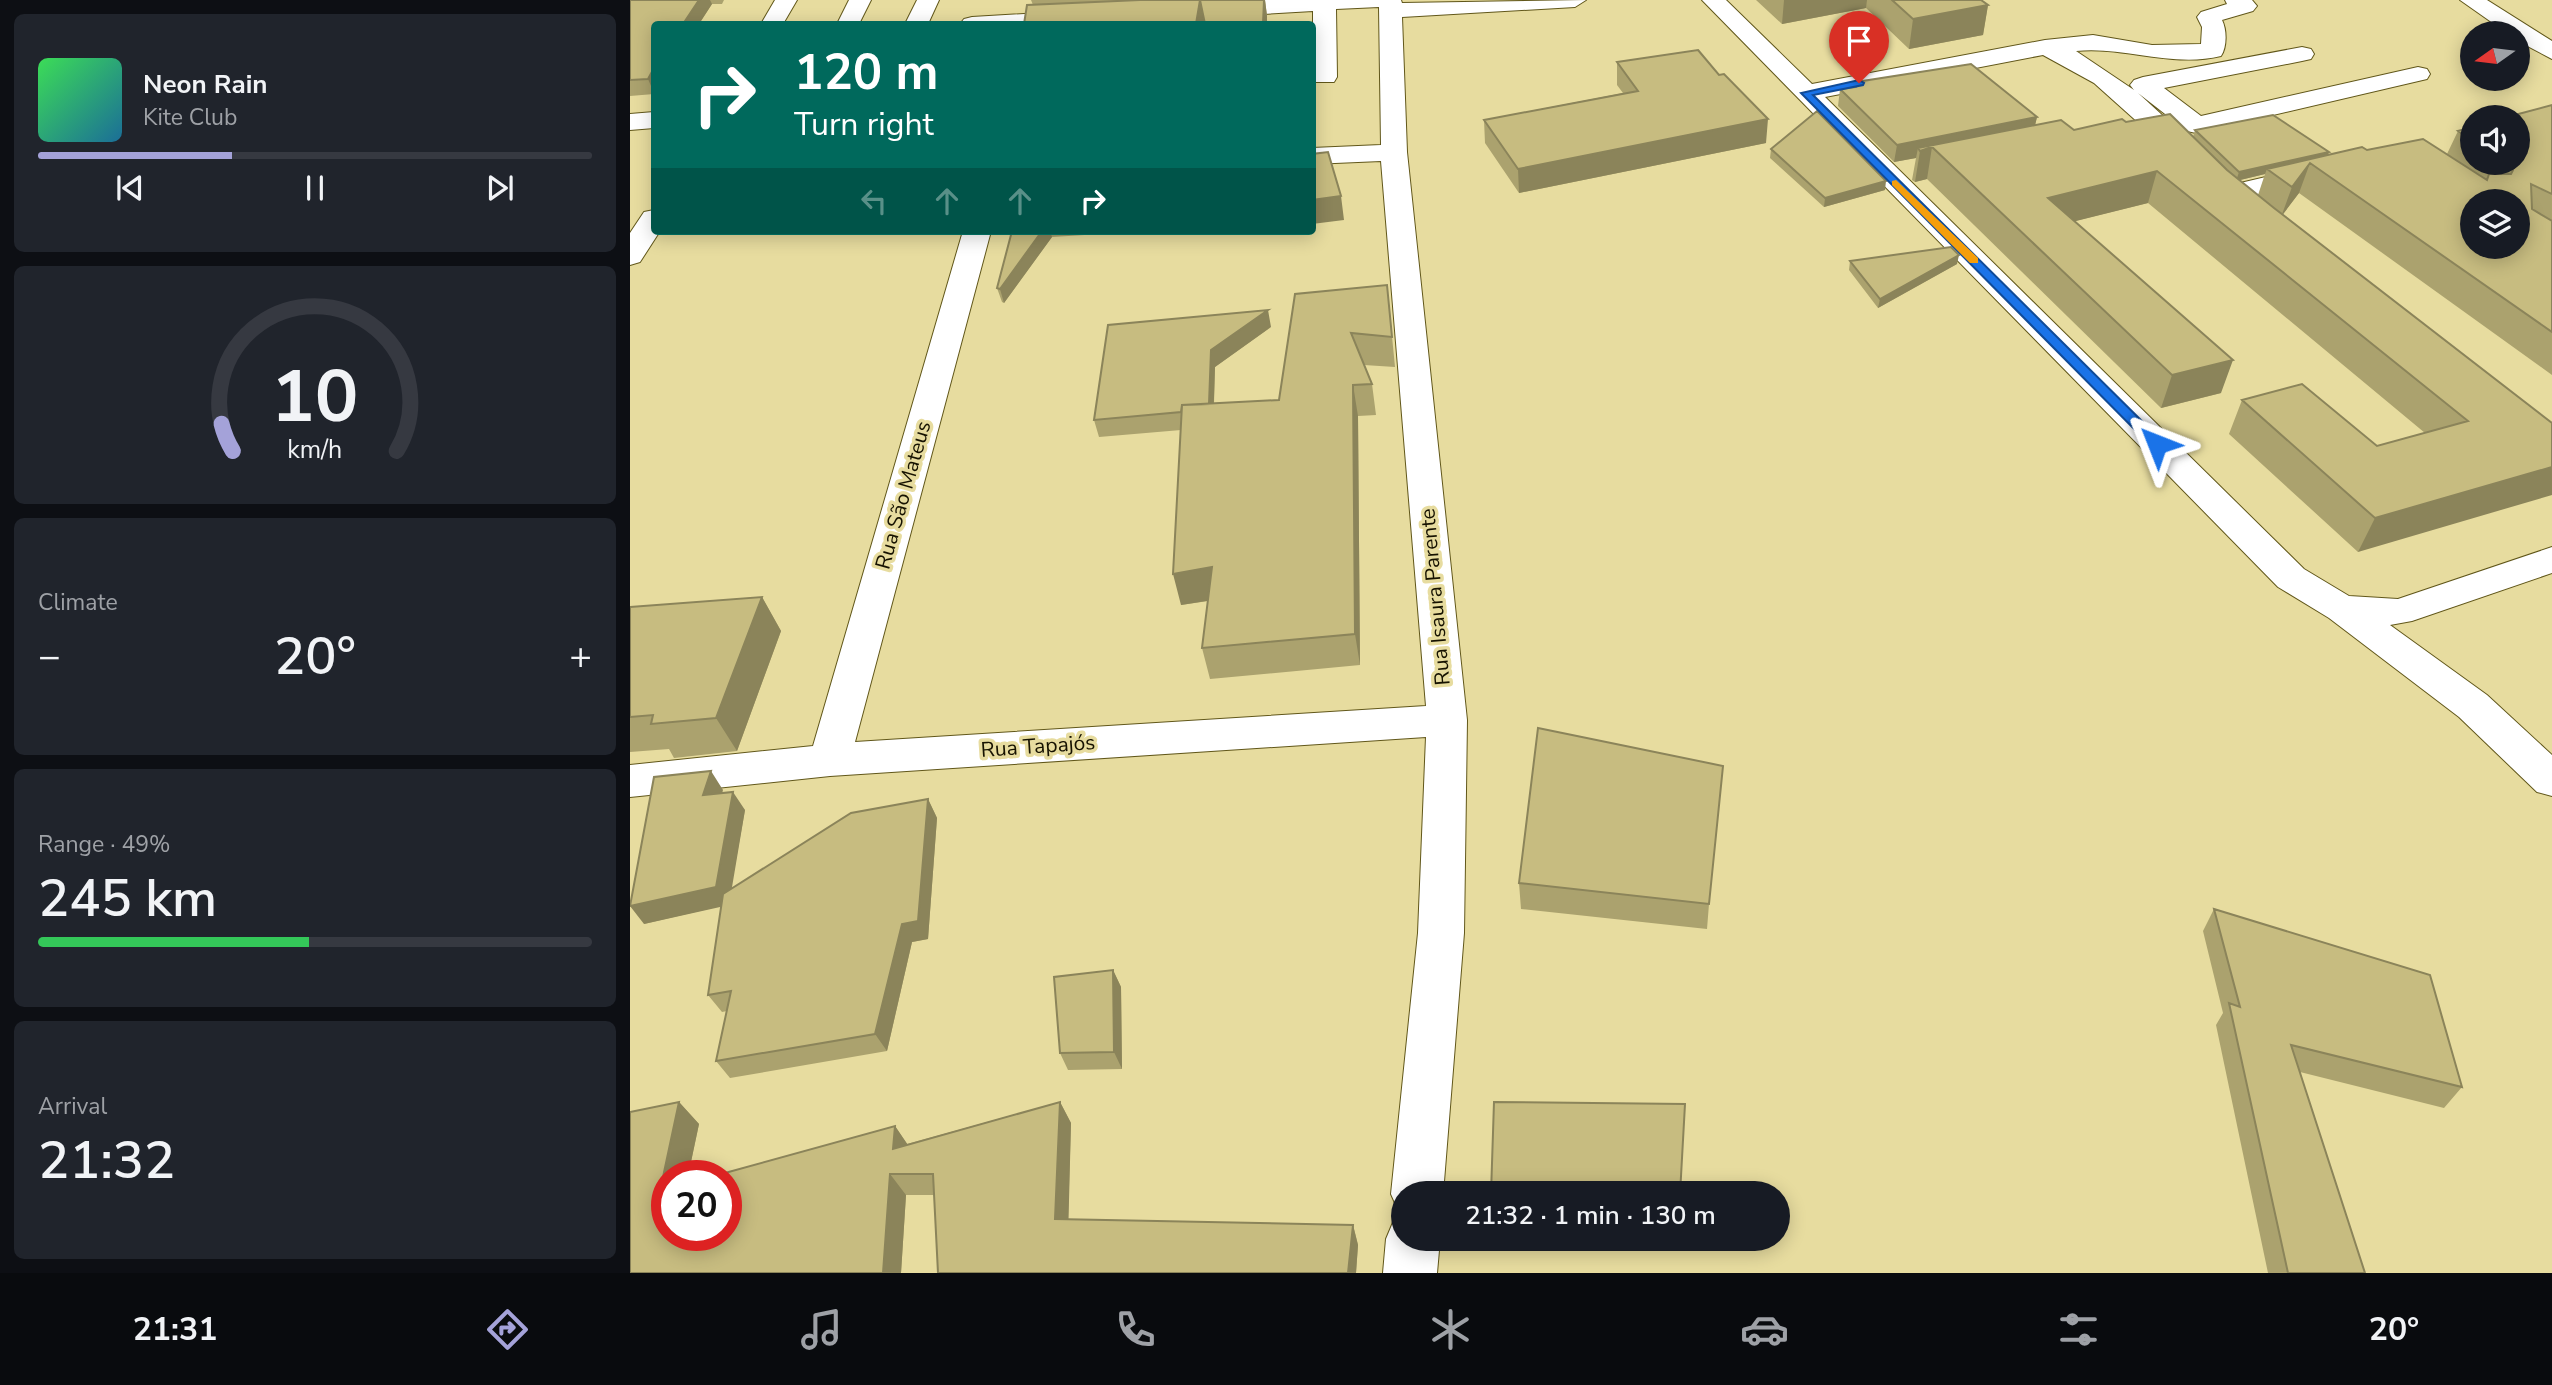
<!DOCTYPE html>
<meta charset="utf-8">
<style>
:root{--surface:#171b24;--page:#20242c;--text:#f1f3f6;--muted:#9ea1a6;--line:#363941;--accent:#a4a2d9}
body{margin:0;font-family:"Nunito Sans",sans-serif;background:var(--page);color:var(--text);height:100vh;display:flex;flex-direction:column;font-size:26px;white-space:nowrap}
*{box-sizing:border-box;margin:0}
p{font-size:23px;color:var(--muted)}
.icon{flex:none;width:38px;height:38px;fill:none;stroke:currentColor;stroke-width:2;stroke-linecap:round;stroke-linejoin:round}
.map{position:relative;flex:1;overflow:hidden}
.details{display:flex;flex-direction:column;gap:14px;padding:14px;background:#0d0f14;width:630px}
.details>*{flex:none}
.guide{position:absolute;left:21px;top:21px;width:665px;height:214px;border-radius:7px;box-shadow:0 4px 18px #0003;background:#00695c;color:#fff;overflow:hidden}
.needle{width:46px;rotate:256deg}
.fabs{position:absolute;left:1830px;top:21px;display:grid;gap:14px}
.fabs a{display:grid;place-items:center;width:70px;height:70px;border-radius:50%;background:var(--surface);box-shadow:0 4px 18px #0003;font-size:35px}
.speed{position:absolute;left:21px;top:1160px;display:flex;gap:14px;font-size:35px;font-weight:700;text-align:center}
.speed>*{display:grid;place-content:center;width:91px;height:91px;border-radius:50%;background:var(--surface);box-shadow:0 4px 18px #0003;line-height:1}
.speed .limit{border:10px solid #d22;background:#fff;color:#111}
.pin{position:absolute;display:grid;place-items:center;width:60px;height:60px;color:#fff;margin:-72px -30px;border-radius:50% 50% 50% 0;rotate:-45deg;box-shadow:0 0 7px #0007}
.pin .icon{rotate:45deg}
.me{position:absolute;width:77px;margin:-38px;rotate:315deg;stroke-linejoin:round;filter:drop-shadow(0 0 5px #0008)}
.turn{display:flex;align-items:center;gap:24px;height:147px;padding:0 28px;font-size:32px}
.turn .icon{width:91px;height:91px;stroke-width:2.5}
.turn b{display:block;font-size:49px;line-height:60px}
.lanes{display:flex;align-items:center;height:66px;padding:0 28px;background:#0003;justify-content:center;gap:35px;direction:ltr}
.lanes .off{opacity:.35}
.big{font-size:52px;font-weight:600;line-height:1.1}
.details .tile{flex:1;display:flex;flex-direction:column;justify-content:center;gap:10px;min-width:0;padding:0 24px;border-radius:10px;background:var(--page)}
.details .dial{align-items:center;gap:0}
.dial svg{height:182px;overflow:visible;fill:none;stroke:var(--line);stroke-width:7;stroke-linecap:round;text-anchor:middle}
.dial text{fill:var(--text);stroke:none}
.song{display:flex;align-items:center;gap:21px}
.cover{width:84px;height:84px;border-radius:10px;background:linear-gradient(135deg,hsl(130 70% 55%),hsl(200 70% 35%))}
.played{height:7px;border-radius:4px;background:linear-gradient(90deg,var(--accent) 35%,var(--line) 35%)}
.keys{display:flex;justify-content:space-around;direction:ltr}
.heat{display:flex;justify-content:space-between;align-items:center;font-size:38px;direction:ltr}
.charge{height:10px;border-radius:5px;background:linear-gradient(90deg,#34c759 49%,var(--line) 0)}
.trip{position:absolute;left:761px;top:1181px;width:399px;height:70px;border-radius:35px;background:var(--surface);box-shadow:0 4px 18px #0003;font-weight:600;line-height:70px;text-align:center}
.tab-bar{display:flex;height:112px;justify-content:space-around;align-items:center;background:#090b0e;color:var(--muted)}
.tab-bar .icon{width:49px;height:49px}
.tab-bar .selected{color:var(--accent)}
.tab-bar b{font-size:32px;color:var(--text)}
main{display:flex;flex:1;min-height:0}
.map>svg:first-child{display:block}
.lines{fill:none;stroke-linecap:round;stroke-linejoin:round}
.minor-casing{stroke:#61571a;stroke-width:2}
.minor{fill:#fff;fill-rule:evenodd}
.wall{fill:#aba26e;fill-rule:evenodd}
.shaded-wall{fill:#8b845a}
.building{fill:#c7bc80;stroke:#8b845a;stroke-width:2;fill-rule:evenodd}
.route{fill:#1a73e8;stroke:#114b97;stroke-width:2}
.slow{fill:#f59e0b}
.labels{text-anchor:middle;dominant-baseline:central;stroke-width:7;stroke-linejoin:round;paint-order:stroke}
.street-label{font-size:21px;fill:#161200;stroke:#e7dc9f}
</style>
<main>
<section class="details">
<div class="tile">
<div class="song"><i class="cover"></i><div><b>Neon Rain</b><p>Kite Club</p></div></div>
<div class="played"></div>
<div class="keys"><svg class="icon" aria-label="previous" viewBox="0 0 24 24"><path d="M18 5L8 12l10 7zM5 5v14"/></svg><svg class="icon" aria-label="pause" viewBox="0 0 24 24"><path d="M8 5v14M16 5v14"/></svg><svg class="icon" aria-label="next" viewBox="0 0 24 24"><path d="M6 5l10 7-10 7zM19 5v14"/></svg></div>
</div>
<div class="tile dial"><svg viewBox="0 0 100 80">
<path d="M14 69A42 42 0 1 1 86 69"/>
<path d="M14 69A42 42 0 0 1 9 57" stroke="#a4a2d9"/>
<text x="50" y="56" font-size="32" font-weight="700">10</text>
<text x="50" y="72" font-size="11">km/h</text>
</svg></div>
<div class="tile"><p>Climate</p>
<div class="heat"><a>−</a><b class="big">20°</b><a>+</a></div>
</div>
<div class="tile"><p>Range · 49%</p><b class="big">245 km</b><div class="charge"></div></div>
<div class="tile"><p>Arrival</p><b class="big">21:32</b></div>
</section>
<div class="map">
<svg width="1922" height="1273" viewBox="0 0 1922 1273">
<rect width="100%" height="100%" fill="#e7dc9f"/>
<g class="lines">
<defs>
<path id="minor" d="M145 0H167L153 24H131Z
M219 0H241L229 24H207Z
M287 0H309L298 24H275Z
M633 0H771L772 3 956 0 945 7 772 17 777 152 837 720 834 933 813 1194H774V1214L769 1212 761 1194 788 933 796 737 200 776 0 797V765L183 746 333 231H361L225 742 796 706 751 161 682 164V148L751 145 749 7 706 9 707 77 704 82H686L683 77V11L583 17 575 15 571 10 575 5Z
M1072 0H1096L1182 84 1415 40 1463 35 1522 45 1571 44 1572 27 1567 17 1571 12 1597 4 1595 0H1622L1627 6 1623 11 1592 20C1597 30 1597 47 1591 56 1542 68 1494 46 1446 51L1504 90 1500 85 1504 80 1513 77 1672 47 1681 49 1684 54 1681 59 1672 61 1534 88 1571 116 1788 67 1797 69 1800 74 1797 79 1566 133 1557 131 1508 93 1568 148 1572 154 1568 160H1550L1464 83 1413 55 1195 97 1674 569 1719 596 1768 599 1922 547V573L1782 621 1760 625 1857 695 1922 755V796L1907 792 1829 717 1699 618 1648 587Z
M1830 0H1857L1922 41V59L1888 41V33H1877Z
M446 11 454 13 458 18 454 23 330 24 334 19 342 17Z
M24 112V128L0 130V114Z
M1683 166 1693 168 1697 174 1693 180 1599 202 1589 200 1585 194 1589 188Z
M24 210V231H30L10 262 0 265V233L14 212Z
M774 1216V1239H810L807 1273H753L756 1239 764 1220Z"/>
</defs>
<use href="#minor" class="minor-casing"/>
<use href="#minor" class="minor"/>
</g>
<path class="wall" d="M0 0H94L92 4H82L69 24H24V94L0 96Z
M401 0H635L637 16V24H575L574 21V24H394L403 5Z
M1126 0H1351L1358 5 1353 35 1279 49 1236 8 1152 24Z
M987 62 1136 143 889 193 855 143 854 120 993 93 987 85Z
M1220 83 1407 117 1405 125 1444 130 1496 122 1563 137 1565 130 1699 152 1698 155 1737 150 1817 154 1828 131 1843 127V163H1888L1922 105V375L1669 193 1652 215 1922 423 1728 552 1599 434 1612 400 1747 446 1795 433 1518 203 1445 221 1591 393 1531 408 1297 179 1285 182 1282 180 1286 158 1264 162 1208 106 1210 89 1220 88ZM1635 174 1628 195 1610 180Z
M1141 149 1255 190 1194 207 1140 158Z
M382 231H519L422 237 374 303 372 302 367 288Z
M1220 261 1327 264 1248 308 1219 270Z
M757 285 765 367 734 365 742 384 746 415 728 416 730 665 580 679 572 648 578 601 551 605V430L469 437 464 420 641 327 585 367 584 404 649 400Z
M132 597 151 631 107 751 44 758 39 749 0 752V607Z
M93 790 92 793 115 810 101 888 298 799 307 818 298 939 282 942 257 1051 100 1078 86 1061 97 1011 92 1012 78 995 91 906 14 924Z
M889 883 1079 904 1077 929 891 909Z
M1584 909 1832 1087 1814 1108 1670 1072 1735 1273H1638L1586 1025 1593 1013 1573 931Z
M483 970 491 987 492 1069 438 1070 430 1053Z
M49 1102 69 1124 58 1176H37V1236H96V1176H84L265 1126 277 1144 430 1102 441 1123 438 1219 723 1225 728 1245 726 1273H308L304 1195H276L271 1273H0V1112Z
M861 1239H1020L862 1251Z"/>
<path class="shaded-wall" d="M69 0H80L82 4 69 24H53Z
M570 0 574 21V24H566Z
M634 0H635L637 16V24H633Z
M1154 0H1237L1236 8 1152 24Z
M1358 5 1353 35 1279 49 1283 19Z
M24 68V93L18 79Z
M1407 117 1403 134 1302 147 1297 179 1285 182 1290 151 1288 148 1286 158 1264 162 1267 145Z
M1138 119 1136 143 889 193 888 169Z
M1699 152 1695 161 1680 163 1669 193 1651 217 1662 187 1637 169 1635 174 1606 181 1609 172Z
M1527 171 1518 203 1410 230 1418 198Z
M1256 181 1255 190 1194 207 1195 198Z
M711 196 714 220 682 224V200Z
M412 231H420L422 237 374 303 370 289Z
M616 231H633L616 233Z
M1329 255 1327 264 1248 308 1250 299Z
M638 310 641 327 585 367 583 427 579 410 581 350Z
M1603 360 1591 393 1531 408 1542 375Z
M723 385 728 416 730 665 725 634Z
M1922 467V495L1728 552 1745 518Z
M582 567 589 599 551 605 543 574Z
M132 597 151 631 107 751 86 718Z
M81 771 93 790 85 813 73 795Z
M103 792 115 810 99 905 14 924 0 906Z
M298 799 307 818 298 939 282 942 257 1051 245 1034Z
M483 970 491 987 492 1069 484 1052Z
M49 1102 69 1124 58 1176H37V1198L30 1191Z
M430 1102 441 1123 438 1239 425 1219Z
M265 1126 280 1148 263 1149Z
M260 1174 276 1195 271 1273H253Z
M723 1225 728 1245 726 1273H718Z"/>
<path class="building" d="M0 0H69L53 24H24V68L18 79 0 80Z
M510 0H570L566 24H394L397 5Z
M570 0H634L633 24H575Z
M1262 0H1351L1358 5 1283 19Z
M1068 50 1089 75 1094 74 1138 119 888 169 854 120 1008 91 987 62Z
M1341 64 1407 117 1267 145 1210 89 1225 87 1220 83Z
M1922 105V194L1901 184 1902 209 1922 221V332L1680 163 1662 187 1637 169 1732 147 1737 150 1793 139 1857 180 1859 174H1881L1883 170 1878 163H1888V117H1877ZM1843 201H1888V247H1843Z
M1187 111 1256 181 1195 198 1141 149Z
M1540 114 1597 170 1644 208 1922 423V467L1745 518 1612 400 1672 384 1747 446 1838 421 1527 171 1418 198 1603 360 1542 375 1302 147 1290 151 1288 148 1431 120 1444 130 1492 119 1496 122Z
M1643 115 1699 152 1609 172 1565 130Z
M1843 127V141L1828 131Z
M698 152 711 196 682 200V154Z
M382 231H412L370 289 367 288Z
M1321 247 1329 255 1250 299 1220 261Z
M757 285 762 337 721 333 742 384 723 385 725 634 572 648 582 567 543 574 552 405 649 400 665 294Z
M638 310 581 350 579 404 552 405 551 412 464 420 478 325Z
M132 597 86 718 21 724 23 715 0 717V607Z
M908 728 1093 766 1079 904 889 883Z
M81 771 73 795 103 792 86 887 0 906 24 777Z
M298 799 288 921 272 924 245 1034 86 1061 101 991 78 995 93 894 221 813Z
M1584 909 1800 975 1832 1087 1661 1045 1735 1273H1658L1599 1003 1610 1007Z
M483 970 484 1052 430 1053 424 977Z
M49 1102 30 1191 37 1189V1236H96V1176H84L265 1126 263 1149 430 1102 425 1219 723 1225 718 1273H308L303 1174H260L253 1273H0V1112Z
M864 1102 1055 1104 1050 1194H861Z"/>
<path class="route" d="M1229 80 1234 83 1233 85 1183 95 1532 441V447H1522L1171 93Z"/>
<path class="slow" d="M1266 180 1348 258V263H1340L1262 185V181Z"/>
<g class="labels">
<g class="street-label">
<text transform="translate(273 495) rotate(-74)">Rua São Mateus</text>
<text transform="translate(805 597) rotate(-95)">Rua Isaura Parente</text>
<text transform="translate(408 746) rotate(-4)">Rua Tapajós</text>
</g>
</g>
</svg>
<div class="fabs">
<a><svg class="needle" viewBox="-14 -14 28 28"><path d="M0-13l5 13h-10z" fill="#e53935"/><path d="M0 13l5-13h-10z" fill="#9ea1a6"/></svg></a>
<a><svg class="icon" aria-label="sound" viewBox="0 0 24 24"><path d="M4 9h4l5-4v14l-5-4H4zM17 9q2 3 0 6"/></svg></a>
<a><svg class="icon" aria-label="layers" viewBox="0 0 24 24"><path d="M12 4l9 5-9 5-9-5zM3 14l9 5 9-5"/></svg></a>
</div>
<div class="speed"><div class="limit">20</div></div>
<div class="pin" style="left:1229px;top:83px;background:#d93025"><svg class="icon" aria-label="arrive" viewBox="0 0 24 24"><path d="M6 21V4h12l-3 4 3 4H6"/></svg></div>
<svg class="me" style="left:1527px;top:444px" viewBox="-20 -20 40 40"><path d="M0-17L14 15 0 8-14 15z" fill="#1a73e8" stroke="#fff" stroke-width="4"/></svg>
<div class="trip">21:32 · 1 min · 130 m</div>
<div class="guide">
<div class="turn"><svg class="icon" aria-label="right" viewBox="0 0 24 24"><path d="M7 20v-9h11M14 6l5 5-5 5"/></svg><div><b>120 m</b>Turn right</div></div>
<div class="lanes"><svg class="icon off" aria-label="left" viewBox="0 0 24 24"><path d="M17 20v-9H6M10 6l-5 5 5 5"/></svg><svg class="icon off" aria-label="ahead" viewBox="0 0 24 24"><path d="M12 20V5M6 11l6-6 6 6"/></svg><svg class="icon off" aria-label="ahead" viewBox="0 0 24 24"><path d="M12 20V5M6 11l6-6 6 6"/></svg><svg class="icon" aria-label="right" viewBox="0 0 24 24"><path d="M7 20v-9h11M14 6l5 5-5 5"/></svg></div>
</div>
</div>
</main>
<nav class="tab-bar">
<b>21:31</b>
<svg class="icon selected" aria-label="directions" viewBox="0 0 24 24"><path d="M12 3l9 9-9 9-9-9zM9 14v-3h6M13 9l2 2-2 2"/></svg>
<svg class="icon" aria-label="music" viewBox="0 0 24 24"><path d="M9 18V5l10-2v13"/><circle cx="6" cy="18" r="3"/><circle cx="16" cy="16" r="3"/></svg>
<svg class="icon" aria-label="phone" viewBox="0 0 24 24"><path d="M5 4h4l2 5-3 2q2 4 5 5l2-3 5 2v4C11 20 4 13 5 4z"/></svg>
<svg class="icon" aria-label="climate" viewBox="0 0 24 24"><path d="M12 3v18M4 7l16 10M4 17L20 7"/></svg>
<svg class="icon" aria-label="car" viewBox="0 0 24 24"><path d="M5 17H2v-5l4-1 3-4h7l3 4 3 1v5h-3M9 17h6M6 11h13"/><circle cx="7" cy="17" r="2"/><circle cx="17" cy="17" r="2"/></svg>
<svg class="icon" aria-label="filters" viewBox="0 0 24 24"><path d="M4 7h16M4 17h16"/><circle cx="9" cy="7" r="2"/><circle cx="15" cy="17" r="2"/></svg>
<b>20°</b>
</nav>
